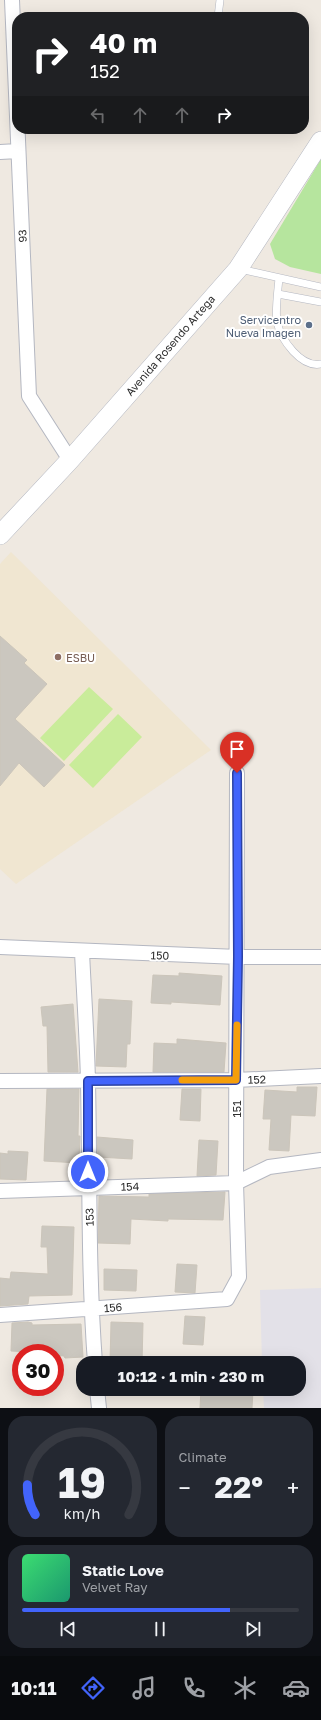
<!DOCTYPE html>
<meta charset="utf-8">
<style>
:root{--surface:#171b24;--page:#242831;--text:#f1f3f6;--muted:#9ea1a6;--line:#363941;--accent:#4264fb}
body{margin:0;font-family:"Golos Text",sans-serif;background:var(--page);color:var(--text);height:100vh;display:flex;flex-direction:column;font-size:15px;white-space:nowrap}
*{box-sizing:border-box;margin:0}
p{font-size:13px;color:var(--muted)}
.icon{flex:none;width:22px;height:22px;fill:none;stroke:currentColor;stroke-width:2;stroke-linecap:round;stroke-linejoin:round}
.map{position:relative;height:1408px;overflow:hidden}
.panel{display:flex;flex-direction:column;gap:8px;padding:8px;background:#0d0f14;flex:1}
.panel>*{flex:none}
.guide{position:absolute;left:12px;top:12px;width:297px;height:122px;border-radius:16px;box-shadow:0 4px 16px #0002;background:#202124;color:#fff;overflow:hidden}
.speed{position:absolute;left:12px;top:1344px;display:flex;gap:8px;font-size:20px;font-weight:700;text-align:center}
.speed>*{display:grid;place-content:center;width:52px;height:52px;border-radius:50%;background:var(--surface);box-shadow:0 4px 16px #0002;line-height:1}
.speed .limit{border:6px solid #d22;background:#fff;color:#111}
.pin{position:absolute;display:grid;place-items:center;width:34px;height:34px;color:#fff;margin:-41px -17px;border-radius:50% 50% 50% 0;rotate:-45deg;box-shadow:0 0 4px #0007}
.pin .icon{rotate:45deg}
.me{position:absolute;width:44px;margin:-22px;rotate:0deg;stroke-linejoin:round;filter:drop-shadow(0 0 3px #0008)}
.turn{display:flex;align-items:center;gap:14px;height:84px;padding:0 12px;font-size:18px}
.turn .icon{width:52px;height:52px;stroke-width:2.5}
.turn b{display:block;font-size:28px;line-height:34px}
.lanes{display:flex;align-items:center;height:38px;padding:0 12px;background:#0003;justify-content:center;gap:20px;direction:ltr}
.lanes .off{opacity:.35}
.big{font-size:30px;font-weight:700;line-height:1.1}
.panel .widget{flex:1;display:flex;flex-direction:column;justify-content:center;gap:6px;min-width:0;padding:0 14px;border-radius:16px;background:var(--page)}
.panel .dial{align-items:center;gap:0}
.dial svg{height:104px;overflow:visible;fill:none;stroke:var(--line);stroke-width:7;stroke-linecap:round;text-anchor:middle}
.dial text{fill:var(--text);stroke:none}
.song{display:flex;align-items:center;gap:12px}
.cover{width:48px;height:48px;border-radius:6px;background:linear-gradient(135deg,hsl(140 70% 55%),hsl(160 70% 35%))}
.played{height:4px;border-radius:2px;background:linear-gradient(90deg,var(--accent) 75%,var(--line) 75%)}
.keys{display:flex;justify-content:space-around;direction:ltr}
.heat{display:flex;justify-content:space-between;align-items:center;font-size:22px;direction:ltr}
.panel .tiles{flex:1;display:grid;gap:8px;grid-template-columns:1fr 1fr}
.widget:last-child{grid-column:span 2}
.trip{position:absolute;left:76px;top:1356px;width:230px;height:40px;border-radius:16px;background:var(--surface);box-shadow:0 4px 16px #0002;font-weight:700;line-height:40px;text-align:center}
.menu{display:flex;height:64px;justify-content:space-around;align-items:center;background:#090b0e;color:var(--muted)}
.menu .icon{width:28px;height:28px}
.menu .active{color:var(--accent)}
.menu b{font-size:18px;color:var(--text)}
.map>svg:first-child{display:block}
.industrial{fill:#e3e1e8}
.education{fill:#f0e6d1}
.green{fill:#b6e59e}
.pitch{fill:#c9ec9a}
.building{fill:#cbc7bf;stroke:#cbc5ba}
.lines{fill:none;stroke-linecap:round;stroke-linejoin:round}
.service-casing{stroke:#b4b7c1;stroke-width:8}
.minor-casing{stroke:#b4b7c1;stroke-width:16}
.secondary-casing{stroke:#b4b7c1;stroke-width:20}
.service{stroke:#fff;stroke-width:7}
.minor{stroke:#fff;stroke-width:14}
.secondary{stroke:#fff;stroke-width:19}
.route-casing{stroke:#2b41a3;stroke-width:10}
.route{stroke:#4264fb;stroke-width:7}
.slow{stroke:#f59e0b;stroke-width:7}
.service-dot{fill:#5c6f8a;stroke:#fff;stroke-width:1.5}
.education-dot{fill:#8d6e63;stroke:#fff;stroke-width:1.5}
.labels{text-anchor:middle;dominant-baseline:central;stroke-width:4;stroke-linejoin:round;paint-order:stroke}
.street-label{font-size:11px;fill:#2e2e2e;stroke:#fff}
.service-label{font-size:11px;fill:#4e5e75;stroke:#fff;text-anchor:end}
.education-label{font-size:11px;fill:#785e54;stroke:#fff;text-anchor:start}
</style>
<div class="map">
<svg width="321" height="1408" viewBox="0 0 321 1408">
<rect width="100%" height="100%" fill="#efe9e1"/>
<path class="industrial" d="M321 1288V1408H264L263 1389H299V1363H262L260 1290Z"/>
<path class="education" d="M11 552 211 750 16 884 0 869V564Z"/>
<path class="green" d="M321 159V274L290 267 275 259 270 244Z"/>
<path class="pitch" d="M89 687 113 709 64 761 40 738Z
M118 714 142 737 93 788 69 765Z"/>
<path class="building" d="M0 636 27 660 24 663 47 684 15 719 65 765 44 787 19 763 0 786Z
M179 973 222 976 220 1005 171 1002V1004L151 1003 153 975 179 976Z
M99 999 132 1001 130 1044H127L126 1067 96 1066Z
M73 1004 78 1072H48L47 1026H43L41 1007Z
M177 1039 226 1043 224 1072H153L154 1043 177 1044Z
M297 1087H317L315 1116 291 1115 289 1151 269 1150 271 1119H263L265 1090 297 1092Z
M47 1089H79L78 1136H80L79 1163 44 1161Z
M182 1089H201L200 1121 180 1120Z
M97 1137 133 1140 132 1159 98 1157Z
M199 1140 218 1141 216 1175 197 1176Z
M8 1151 28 1152 26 1180 0 1179V1153L8 1154Z
M225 1192 223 1220 168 1219V1221L131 1219 130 1244 98 1243 99 1196 149 1197V1194Z
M42 1226 74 1227 72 1295 29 1296 28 1304 0 1306V1278L10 1279 11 1272 48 1274 47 1247H41Z
M177 1264 197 1265 195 1293 175 1292Z
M104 1269 137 1270 136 1291 104 1290Z
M185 1316 205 1317 203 1345 183 1344Z
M28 1322 32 1323V1325L81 1324 83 1357 65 1358 64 1356 55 1355V1353L11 1351 12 1323Z
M111 1322 143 1323 142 1363H110Z
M201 1389 253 1391 252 1408H200Z"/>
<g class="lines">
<defs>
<path id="service" d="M218 17 220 0
M240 269 321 287
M279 278C278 290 275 310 277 322 281 340 301 368 321 364
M278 294 321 302"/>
<path id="minor" d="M12 0 29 396 70 460
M0 152 18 151
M0 947 238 957H321
M82 952C84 995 87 1038 88 1082 90 1176 88 1269 95 1363
M0 1081 236 1080 321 1076
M0 1191 236 1183 269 1167 321 1160
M0 1315 227 1299 239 1277 236 1183 237 773
M97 1389 99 1408"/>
<path id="secondary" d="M0 535 70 460 238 269 321 141"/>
</defs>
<use href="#service" class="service-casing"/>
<use href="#minor" class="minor-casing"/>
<use href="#secondary" class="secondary-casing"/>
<use href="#service" class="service"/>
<use href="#minor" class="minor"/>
<use href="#secondary" class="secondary"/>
</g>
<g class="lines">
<defs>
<path id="route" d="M88 1172V1081L236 1080 238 957 237 773"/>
</defs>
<use href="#route" class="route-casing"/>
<use href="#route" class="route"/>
<path class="slow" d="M182 1080H236L237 1025"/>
</g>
<circle class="service-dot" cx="309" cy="325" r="4"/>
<circle class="education-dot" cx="58" cy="657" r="4"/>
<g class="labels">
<g class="street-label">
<text transform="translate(22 236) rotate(-93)">93</text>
<text transform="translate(170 345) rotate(-49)">Avenida Rosendo Artega</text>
<text transform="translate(160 955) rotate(2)">150</text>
<text transform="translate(257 1079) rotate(-2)">152</text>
<text transform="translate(236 1109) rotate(-90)">151</text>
<text transform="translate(130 1186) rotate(-2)">154</text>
<text transform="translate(89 1217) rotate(-92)">153</text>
<text transform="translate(113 1307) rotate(-4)">156</text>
</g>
<g class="service-label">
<text x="301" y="319">Servicentro<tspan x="301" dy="13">Nueva Imagen</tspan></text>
</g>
<g class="education-label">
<text x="66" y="657">ESBU</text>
</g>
</g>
</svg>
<div class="speed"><div class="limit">30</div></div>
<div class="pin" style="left:237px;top:773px;background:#d93025"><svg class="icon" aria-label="arrive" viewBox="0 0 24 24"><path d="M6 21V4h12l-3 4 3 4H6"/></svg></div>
<svg class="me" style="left:88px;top:1172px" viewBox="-20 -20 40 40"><circle r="17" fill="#4264fb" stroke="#fff" stroke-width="3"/><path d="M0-11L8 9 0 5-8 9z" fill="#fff"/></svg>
<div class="trip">10:12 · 1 min · 230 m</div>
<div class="guide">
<div class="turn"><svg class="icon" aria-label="right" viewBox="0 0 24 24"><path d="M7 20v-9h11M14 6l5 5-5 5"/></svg><div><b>40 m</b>152</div></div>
<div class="lanes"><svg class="icon off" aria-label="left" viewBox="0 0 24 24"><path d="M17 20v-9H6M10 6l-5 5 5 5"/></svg><svg class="icon off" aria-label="ahead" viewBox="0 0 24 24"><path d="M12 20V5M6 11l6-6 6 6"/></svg><svg class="icon off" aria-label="ahead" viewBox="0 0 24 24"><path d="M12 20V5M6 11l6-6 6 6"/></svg><svg class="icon" aria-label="right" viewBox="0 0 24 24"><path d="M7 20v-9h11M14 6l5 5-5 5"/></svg></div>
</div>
</div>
<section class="panel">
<div class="tiles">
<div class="widget dial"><svg viewBox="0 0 100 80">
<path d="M14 69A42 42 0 1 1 86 69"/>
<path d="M14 69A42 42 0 0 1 8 46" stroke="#4264fb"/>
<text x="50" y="56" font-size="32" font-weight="700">19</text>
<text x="50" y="72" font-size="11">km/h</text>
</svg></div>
<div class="widget"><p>Climate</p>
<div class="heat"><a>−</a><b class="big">22°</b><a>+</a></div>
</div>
<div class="widget">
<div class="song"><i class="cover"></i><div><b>Static Love</b><p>Velvet Ray</p></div></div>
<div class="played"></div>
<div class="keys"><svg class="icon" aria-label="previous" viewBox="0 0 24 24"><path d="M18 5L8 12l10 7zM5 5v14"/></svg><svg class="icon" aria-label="pause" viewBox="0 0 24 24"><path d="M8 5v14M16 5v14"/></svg><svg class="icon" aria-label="next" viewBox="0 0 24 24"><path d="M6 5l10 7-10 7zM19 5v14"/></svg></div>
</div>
</div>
</section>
<nav class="menu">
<b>10:11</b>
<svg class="icon active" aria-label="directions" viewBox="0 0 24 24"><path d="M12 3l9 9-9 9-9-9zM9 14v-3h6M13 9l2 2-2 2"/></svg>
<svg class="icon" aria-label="music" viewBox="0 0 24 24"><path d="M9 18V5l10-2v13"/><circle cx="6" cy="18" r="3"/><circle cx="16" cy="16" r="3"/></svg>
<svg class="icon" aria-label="phone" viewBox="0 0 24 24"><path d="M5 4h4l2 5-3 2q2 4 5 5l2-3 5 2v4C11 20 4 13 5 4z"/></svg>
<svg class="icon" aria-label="climate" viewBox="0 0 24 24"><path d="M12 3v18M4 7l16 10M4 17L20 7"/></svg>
<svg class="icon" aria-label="car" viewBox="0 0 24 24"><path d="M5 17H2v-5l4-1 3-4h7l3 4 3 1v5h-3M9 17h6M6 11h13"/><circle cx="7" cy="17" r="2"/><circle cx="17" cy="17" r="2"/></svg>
</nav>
